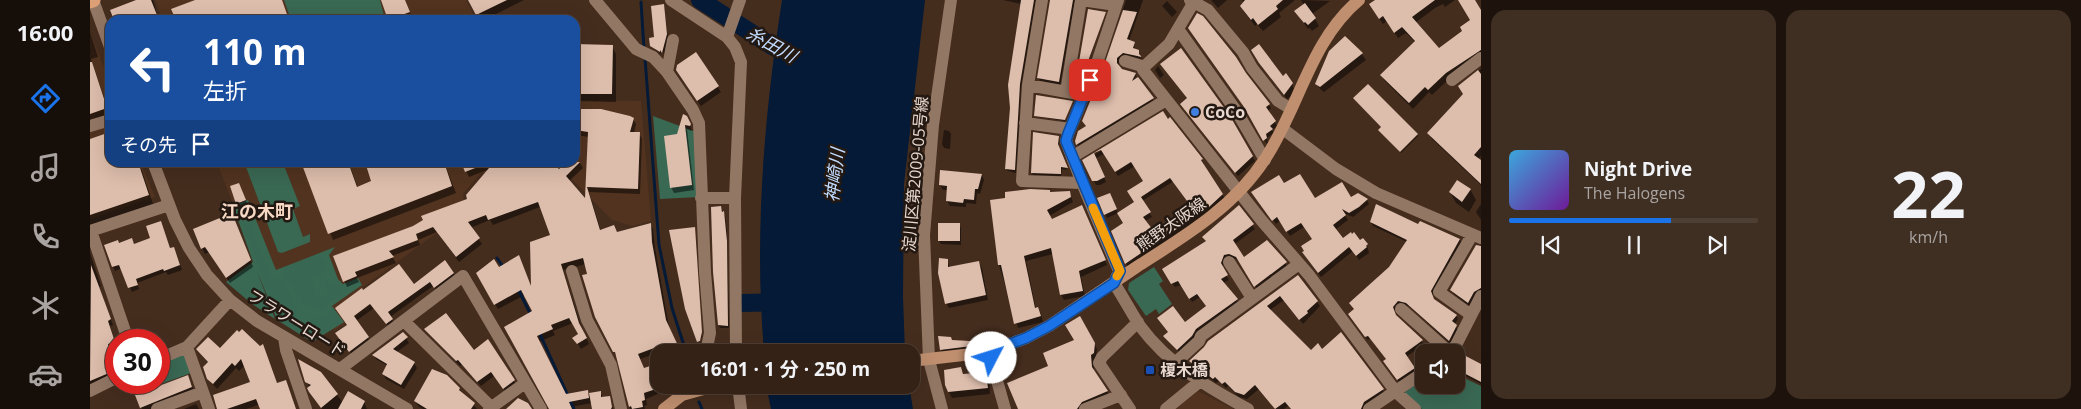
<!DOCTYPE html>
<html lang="ja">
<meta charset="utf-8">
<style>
:root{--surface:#342216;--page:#3f2f23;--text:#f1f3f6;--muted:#a9a4a1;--line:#4e3f35;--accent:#1a73e8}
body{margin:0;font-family:"Open Sans","Noto Sans JP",sans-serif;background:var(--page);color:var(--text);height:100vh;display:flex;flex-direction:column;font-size:19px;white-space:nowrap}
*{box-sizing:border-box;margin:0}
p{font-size:16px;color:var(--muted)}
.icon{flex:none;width:28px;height:28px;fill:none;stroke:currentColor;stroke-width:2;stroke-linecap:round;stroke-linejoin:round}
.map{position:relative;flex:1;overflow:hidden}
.details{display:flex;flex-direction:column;gap:10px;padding:10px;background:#1d130c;width:600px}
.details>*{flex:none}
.guide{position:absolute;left:15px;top:15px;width:475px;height:152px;border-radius:15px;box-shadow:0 5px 20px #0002,0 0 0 1px var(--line);background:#1a4fa0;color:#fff;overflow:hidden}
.controls{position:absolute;left:1325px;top:344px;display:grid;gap:10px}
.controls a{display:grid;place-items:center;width:50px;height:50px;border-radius:10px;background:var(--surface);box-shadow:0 5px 20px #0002,0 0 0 1px var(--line);font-size:25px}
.speed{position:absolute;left:15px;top:329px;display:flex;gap:10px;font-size:25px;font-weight:700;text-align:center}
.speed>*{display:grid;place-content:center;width:65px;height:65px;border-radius:50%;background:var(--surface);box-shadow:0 5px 20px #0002,0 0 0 1px var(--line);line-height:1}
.speed .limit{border:8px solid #d22;background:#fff;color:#111}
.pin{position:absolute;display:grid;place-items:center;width:42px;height:42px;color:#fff;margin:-21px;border-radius:10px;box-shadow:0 2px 8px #0006}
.me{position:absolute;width:55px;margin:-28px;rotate:50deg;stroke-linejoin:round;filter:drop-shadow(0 0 4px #0008)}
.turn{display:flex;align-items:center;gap:18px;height:105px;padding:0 15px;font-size:22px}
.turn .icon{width:65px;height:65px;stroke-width:2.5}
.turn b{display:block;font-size:35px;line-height:42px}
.then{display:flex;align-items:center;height:48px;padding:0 15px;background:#0003;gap:10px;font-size:19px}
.details .widget{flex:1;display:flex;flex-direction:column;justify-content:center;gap:8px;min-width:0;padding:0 18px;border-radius:15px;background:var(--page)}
.details .dial{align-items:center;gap:0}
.dial b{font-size:65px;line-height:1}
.song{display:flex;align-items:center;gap:15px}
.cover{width:60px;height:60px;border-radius:8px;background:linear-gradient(135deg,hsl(200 70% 55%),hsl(280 70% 35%))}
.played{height:5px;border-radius:2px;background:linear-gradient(90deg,var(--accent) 65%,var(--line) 65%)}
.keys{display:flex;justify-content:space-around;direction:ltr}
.details .tiles{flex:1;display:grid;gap:10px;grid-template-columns:repeat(2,1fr)}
.trip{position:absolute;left:560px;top:344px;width:270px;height:50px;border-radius:15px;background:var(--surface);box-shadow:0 5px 20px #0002,0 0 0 1px var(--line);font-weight:700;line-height:50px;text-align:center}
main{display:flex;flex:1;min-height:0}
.tabs{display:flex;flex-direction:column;width:90px;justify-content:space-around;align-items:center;background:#150e09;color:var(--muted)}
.tabs .icon{width:35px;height:35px}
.tabs .active{color:var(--accent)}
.tabs b{font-size:22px;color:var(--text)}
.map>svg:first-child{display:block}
.built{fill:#51331f}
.green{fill:#396853}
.forest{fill:#386853}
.water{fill:#041a37}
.shadow{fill:#0007;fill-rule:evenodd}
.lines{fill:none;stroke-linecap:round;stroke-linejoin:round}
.stream{stroke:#041a37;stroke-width:3}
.river{stroke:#041a37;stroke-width:18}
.building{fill:#ddbdac;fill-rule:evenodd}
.minor{stroke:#937765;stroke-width:12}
.major{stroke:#bf8f6f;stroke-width:12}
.highway{stroke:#dd9f75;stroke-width:15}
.route-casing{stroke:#114b97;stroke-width:12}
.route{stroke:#1a73e8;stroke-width:9}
.slow{stroke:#f59e0b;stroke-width:9}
.shop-dot{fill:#3f7fe0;stroke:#231912;stroke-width:2}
.transit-dot{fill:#1a4fb4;stroke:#231912;stroke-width:2}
.labels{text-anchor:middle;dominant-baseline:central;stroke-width:5;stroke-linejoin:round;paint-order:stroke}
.poi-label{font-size:16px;font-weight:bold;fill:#e8d8cf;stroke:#231912;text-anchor:start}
.street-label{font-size:16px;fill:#e8d8cf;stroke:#231912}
.water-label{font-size:18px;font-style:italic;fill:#c1dbfe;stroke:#231912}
.neighbourhood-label{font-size:18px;font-weight:bold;fill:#f7d8c4;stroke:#231912}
</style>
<main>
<nav class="tabs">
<b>16:00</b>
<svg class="icon active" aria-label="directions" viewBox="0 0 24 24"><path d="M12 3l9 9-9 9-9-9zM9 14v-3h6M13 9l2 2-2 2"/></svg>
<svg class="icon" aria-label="music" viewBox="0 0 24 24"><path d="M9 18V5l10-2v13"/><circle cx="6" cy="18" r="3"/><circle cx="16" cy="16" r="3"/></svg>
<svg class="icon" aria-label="phone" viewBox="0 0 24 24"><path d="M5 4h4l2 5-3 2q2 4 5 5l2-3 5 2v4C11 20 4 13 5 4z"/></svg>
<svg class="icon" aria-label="climate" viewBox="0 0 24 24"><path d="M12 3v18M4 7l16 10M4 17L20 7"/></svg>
<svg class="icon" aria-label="car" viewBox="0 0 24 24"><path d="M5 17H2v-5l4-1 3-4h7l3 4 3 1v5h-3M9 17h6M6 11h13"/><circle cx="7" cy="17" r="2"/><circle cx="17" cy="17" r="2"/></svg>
</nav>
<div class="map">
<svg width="1391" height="409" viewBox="0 0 1391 409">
<rect width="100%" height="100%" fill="#452d1e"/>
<path class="built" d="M65 0H376L386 20H73Z
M0 32 20 83V162L51 163 65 197 0 219Z
M485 100 551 101 561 221 542 226 522 220 466 163 485 162Z
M127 163H450L409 167 390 174 373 194 375 212 268 291 280 307 244 331 241 329 188 319Z
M1108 391 1143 409H1086Z"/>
<path class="green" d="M194 0H290L295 20H201Z
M563 116 606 132 609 197 570 199Z
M157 163H193L210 206 203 209 213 237 220 234V242L192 253 188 252 156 167Z
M158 200 186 270 245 247 239 255 248 279 253 284 268 278 272 285 242 306 254 322 222 342 187 320 167 271 185 319 162 304 136 282 163 262 143 206Z
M1064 267 1073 281 1069 284 1082 304 1069 314 1066 309 1056 316 1038 290 1039 283Z
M90 354 96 355 101 373 44 394 39 383 69 382V364Z
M1366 374 1391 386V409H1332L1314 393 1334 378V385H1366Z"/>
<path class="forest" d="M152 204 180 277 190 280 209 312 202 319 215 328 218 321 235 316 242 309 252 322 222 339 189 318 146 207Z
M227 255 235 259 237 264 232 276 226 277 222 274 220 276 225 288 223 294 227 299 239 293 235 283 238 281 250 287 252 292C245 299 237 303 231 310H225L221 305 213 304 211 296 204 292 203 283 195 280 193 274 195 268Z"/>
<path class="water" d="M692 0H835L814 184 813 297 815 352H674C664 235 674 116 692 0Z
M676 385H819L823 409H681Z"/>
<path class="shadow" d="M50 0H63L69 20H25Z
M292 0H315L323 20H299Z
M380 0H434L394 20H390Z
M913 0H946L931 87 926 173 918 171 916 169 931 4Z
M961 0H985L970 85 950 81 949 78Z
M1036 0H1053L1039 41 1044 43 1045 50 1048 51 1052 59 1036 55 1030 58 1028 66 1032 70 1045 74 1046 76 1044 81 1064 101 989 147 986 141 998 126 1015 84 1010 80Z
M1121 0H1137L1128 8Z
M1152 0H1205L1189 13 1191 17 1173 31 1167 24 1165 26 1155 13 1151 6 1154 2Z
M1211 0 1240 1 1222 14 1229 26 1222 31 1220 28 1218 29 1210 18 1214 5Z
M1288 0H1365L1355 7 1353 4 1345 8 1325 23 1348 49 1374 32 1382 21 1369 0H1384L1391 13V57L1359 79 1342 95 1339 92 1323 109 1295 81 1291 75 1325 42 1316 33 1308 38 1297 21 1293 24 1284 11Z
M1077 1 1087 12 1082 17 1072 6Z
M574 6 578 38 574 54 572 50 571 54 561 46 565 38Z
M1015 13 990 87H988L987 85Z
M0 32 8 57 1 59 20 115 0 122Z
M485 45 522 46 526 54V102L485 101Z
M1268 49 1276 60 1234 92 1230 89 1226 83Z
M1163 50 1202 84 1204 89 1201 96 1197 99 1173 68Z
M605 54 631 92 611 106 590 76Z
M1068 66 1074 75 1070 78 1065 70Z
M1391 69V156L1388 159 1391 161V185L1342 139 1339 133 1374 95 1369 86Z
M1155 74 1179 105 1181 108 1178 111 1187 126 1182 130 1184 133 1177 138 1178 143 1177 144 1157 111Z
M982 102 975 121 945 116Z
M1094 108 1139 117 1165 161 1148 176Z
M485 110 543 119 546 124 544 133H549L552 139 550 194 499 192 511 231 527 234 560 224 563 229 565 248 579 327 590 352H580L579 349 550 359 554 370 569 385H588L556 399 557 405 554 406 555 409H540L530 363 524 351 496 264 473 270 492 329 499 344 491 349 484 338 489 335 483 323 463 331 465 335 449 342 476 396 497 391 499 394 510 392 513 398 519 397 523 409H503L502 403 481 407 482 409H461L416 328 443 312 435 295 408 309 387 274 408 269 442 290 462 235 450 207 403 225 400 220 380 228 392 244 369 262 347 232 328 240 330 245 302 256 306 263 267 278 269 282 257 287 245 257 323 227 379 200 400 169 379 177 372 162H409L412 170 430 168 427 162 490 163 493 168 479 181 496 201 499 137 485 135Z
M1073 113 1078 120 1080 119 1112 160 1114 164 1113 165 1135 199 1121 212 1038 267 1036 263 1034 224 1028 213 1017 218 1015 214 1021 198 1028 213 1045 203 1054 181 1045 166 1028 176 1014 154 1006 158 1016 182 1010 185H1006L994 161ZM1084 181 1101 206 1062 232 1055 221 1062 217 1052 201Z
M594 116 599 122 602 131 597 129 604 190 584 193 581 187 588 135Z
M1293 128 1327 134 1328 136 1311 153 1291 132Z
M854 130 859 131 861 134 860 149 854 148 852 144Z
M20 134V162L47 163 52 171 63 204 0 225V140Z
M968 137 969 147 977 170 972 169 971 176 943 175 942 173Z
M213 162H270L260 166 268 188 354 162 366 193 243 240Z
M892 175 894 180 890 194 887 193 886 204 876 203V207L860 206 857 201 858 190H853L850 185Z
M1193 185 1224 199 1277 200 1279 204 1263 217 1253 213 1258 220 1245 230 1253 240 1270 242 1277 245 1279 253 1269 260 1263 251 1231 277 1216 257 1223 240 1214 227 1200 236 1190 221 1186 224 1166 197Z
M151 188 157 204 149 207 147 203Z
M1380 189 1386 200 1379 212 1366 203 1360 192Z
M979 192 983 202 959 216 962 220 995 212 1017 265 991 277 995 296 974 300 971 295 963 254 936 261 946 309H948L951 314 953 322 928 328 909 265 902 201Z
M1391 204V220L1386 212Z
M1149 207 1165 229 1145 244 1154 259 1177 241 1198 267 1168 290 1149 261 1142 257 1136 259 1132 268 1139 280 1133 283 1149 303 1090 353 1074 336 1117 307 1110 297 1102 302 1091 285 1085 287 1073 269 1116 241Z
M622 208H631L635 216 637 231 639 328H630L629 325Z
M145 220 163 267 140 283 119 252 115 254 112 248Z
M1281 222 1328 226 1370 240 1372 243 1342 296 1344 300 1366 316 1368 319 1364 325 1368 330 1361 344 1319 306 1310 305 1304 311 1306 317 1334 344 1316 357 1326 372 1310 383 1297 365V360L1280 338 1278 340 1262 318 1265 310 1300 267 1317 242 1283 226Z
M869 225 871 228V245L851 244 849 241Z
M72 226 81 250 86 253 92 270 78 275 76 272 47 283 49 289 42 292 32 268 25 271 23 267 16 246 29 244 42 240 45 245 62 239Z
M604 228 612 336 609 343 608 341Z
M1387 246H1391V293L1381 307 1364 294 1361 290Z
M0 253 11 286 9 287 23 325 20 326 26 345V348L20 350 26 366V376L0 387Z
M857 260 860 268 889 263 892 268 898 300 859 308 856 303Z
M363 273 366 278 348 292 343 286 300 317 305 324 300 328 284 308 266 321 281 342 263 356 250 339 258 325 273 292 324 285Z
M1208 277 1230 306 1213 324 1194 300 1180 310 1221 351H1232L1251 334 1296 395 1276 409H1201L1198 406 1194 409H1186L1169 389 1157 399 1149 397 1138 386 1136 388 1129 381 1126 383 1104 366 1101 361Z
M990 318 1007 349 1006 358 1003 360 1004 372 1020 396 992 409H929L960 367 986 341Z
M336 329 384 352 398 341 427 386 417 393 404 376 391 386 372 364 370 366Z
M147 332 187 384 201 394 156 409H129L161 383 155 365 149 371 146 368 127 389 118 378V363L108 350H130Z
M313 333 319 343 307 352 324 363 327 368 314 389 296 379 293 374 298 366 286 359 284 355Z
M862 341 897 343 899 346 853 353 851 349Z
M1366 358 1390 365 1391 363V384L1366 371Z
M871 368 874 375 895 373 899 379 900 394 862 398 859 392Z
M230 373 253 403 274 402 277 409H232L224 399 217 382Z
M98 377 105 393 66 409H52L47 396Z
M369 389 387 409H333L329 407 325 401Z
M106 404 109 409H94Z"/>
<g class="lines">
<path class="stream" d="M551 2 554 49
M555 58 569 245 582 308 596 352
M407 258 414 268
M427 287 441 315
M449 332 484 409
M609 402 612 409"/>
<path class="river" d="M610 0 682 46 706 57
M653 303 695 302"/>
</g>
<path class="building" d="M46 0H61L69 20H24L20 10Z
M105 0H192L199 20H86L81 9Z
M291 0H315L320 12 298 20Z
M378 0H417L386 15Z
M931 0H944L930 84 925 170 915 169 920 108 918 85Z
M960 0H983L969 82 947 78Z
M1155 0H1193L1186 6 1188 9 1168 25 1163 18 1161 20 1150 6Z
M1285 0H1345L1322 17 1349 48 1372 31 1370 27 1380 20 1368 0H1385L1391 10V50L1356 73 1338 90 1335 87 1319 103 1290 75 1325 41 1312 27 1304 33 1293 16 1289 19 1279 4Z
M1215 3 1226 18 1218 25 1215 22 1214 23 1204 11Z
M574 4 577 34 572 53 570 50V52L560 46 559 38 564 37 561 6Z
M998 9 1016 12 989 86 985 85Z
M1033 10 1047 12 1037 39 1045 42 1043 48 1049 50V54L1052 57 1033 53 1027 58V63L1032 69 1046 73 1042 81 1048 77 1064 98 986 145 985 141 988 131 996 126 992 121 1003 94 1015 83 1009 80Z
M1107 13 1113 16 1146 57 1156 73 1180 104 1176 107 1186 121 1180 126 1183 129 1176 134 1177 138 1173 141 1154 107 1098 28Z
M1255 36 1273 53 1230 87 1225 84 1239 51Z
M485 44 523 45 522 94H485Z
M1169 44 1193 76 1196 73 1203 83 1194 95 1169 63 1161 50Z
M1091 48 1140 116 1163 156 1145 173 1090 104 1097 98 1070 64Z
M606 52 629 86 607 101 586 70 587 65Z
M0 62H2L17 108 0 114Z
M1388 70 1391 74V147L1384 155 1391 160V184L1337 133 1373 94 1368 86Z
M1278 84 1328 134 1310 152 1288 130 1291 127 1263 98Z
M946 95 983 101 975 120 944 116Z
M485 109H511L540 116 544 118 540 132H550L548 189 497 187 510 230 524 225 527 232 561 223 562 242 576 320 591 352H579L575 344 548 354 554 368 569 363V388L554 393 555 400 552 401 553 407 542 409 541 406 539 407 525 352H523L505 317 492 275 497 274 493 258 471 264 489 323 497 338 487 344 482 338 488 334 479 318 461 325 463 329 447 336 476 394 498 390 499 398 479 402 482 409H459L414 327 442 311 431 290 404 305 386 273 404 259 409 267 429 255 441 286 440 242 460 235 448 202 398 220 396 215 378 222 390 238 366 257 343 227 326 234 328 240 299 251 304 257 265 272 267 276 253 282 243 256 323 226 333 220 331 216 377 199 376 195 399 168 462 162 469 169 476 162H490L476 176 495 198 498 132 485 130Z
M1073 111 1078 119 1080 117 1113 159 1111 160 1133 194 1119 207 1035 264 1021 231 1033 223 1027 213 1044 202 1037 191 1053 181 1041 162 1025 172 1011 150 1004 153 1015 177 1007 181H1002L992 160ZM1080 178 1100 205 1063 230 1053 217 1061 212 1051 197Z
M593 114 597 116 601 124 600 126 595 125 602 185 580 188 574 136 587 134Z
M20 132V162H48L59 195 0 215V139Z
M943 132 969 136 968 144 978 168 971 167V174L941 173Z
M211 162H258L267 187 281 181 275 162H354L362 186 238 234Z
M371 162H398V163L375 172Z
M850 170 892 174 888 189H885L884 200 874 199 873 203 856 201 857 186 849 185Z
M1210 174 1225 198 1252 182 1261 197 1268 193 1278 199 1269 207 1259 213 1252 209 1256 215 1243 225 1253 238 1261 232 1262 234 1264 232 1270 240 1273 238 1278 244 1276 246 1277 247 1266 256 1259 247 1228 273 1212 252 1214 251 1211 246 1222 239 1211 223 1196 232 1187 217 1182 221 1161 192 1189 175 1194 183Z
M1367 180 1381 189 1372 202 1359 192Z
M149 183 156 200 146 204 140 186Z
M940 189 960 190V192L980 191 981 197 957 210 962 219 992 205 1016 260 989 271 993 291 970 295 961 248 934 256 945 308 948 307 951 316 924 324 911 265H908L900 200 915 198V192Z
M1020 193 1027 209 1014 215 1007 198Z
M1286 204 1328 224 1330 221 1370 239 1341 291 1344 299 1367 315 1362 321 1367 325 1359 341 1316 303 1308 301 1303 307 1306 315 1333 340 1315 353 1325 368 1307 380 1293 361 1296 359 1278 336 1275 337 1258 314 1264 309 1259 303 1299 267 1317 240 1280 222Z
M1149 205 1164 224 1143 240 1154 257 1177 240 1197 262 1164 287 1146 257 1139 254 1134 255 1131 263 1138 275 1131 279 1148 299 1106 329 1102 336 1087 350 1073 336 1078 332 1067 318 1083 306 1095 322 1116 306 1107 294 1099 299 1088 281 1081 284 1072 269 1116 241 1112 237Z
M631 206 632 212 634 211 637 241 638 326 628 325 623 272 621 207Z
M142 213 161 260 136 278 115 247 111 249 103 229Z
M71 221 80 248 84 247 90 265 74 271 73 269 46 279 48 285 38 288 29 265 22 267 14 245 28 240 29 243 42 238 44 244 60 238 56 226Z
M848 223H870V241H848Z
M605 227 612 332 610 341 607 342 595 309 579 230Z
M1386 245 1391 246V288L1384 292 1378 303 1360 290Z
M849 258 858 259V267L889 261 896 295 855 304 848 273Z
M355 260 364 273 344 288 340 282 298 312 303 319 296 324 280 304 264 316 279 337 259 352 245 333 257 325 245 308 272 288 273 290 309 264 324 284Z
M1 265 21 319 18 321 25 342 18 344 26 370 0 381Z
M1208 275 1228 301 1217 311 1218 313 1209 320 1190 296 1177 306 1221 350 1228 343 1232 349 1251 332 1294 389 1274 402 1271 409H1201L1195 402 1185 409 1165 385 1154 395 1145 392 1135 382 1132 384 1125 377 1123 379 1099 361 1114 347 1118 341Z
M356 313 384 350 398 339 425 380 413 389 401 372 387 382 368 360 366 361 334 329Z
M990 316 1005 343 1004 353 1001 355 1002 367 1018 391 992 402 987 409H928L917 383 958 366 953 353 984 340 975 325Z
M152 329 170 346 173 344 187 383 196 380 206 409H170L166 399 137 409H127L123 395 160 382 151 359 145 366 142 363 123 384 117 379 113 367 118 362 106 349 118 337 130 348 147 330 149 332Z
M313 332 318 337 303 349 325 362 311 385 292 374 297 364 282 355Z
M848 336 861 337 862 340 898 342V344L850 350Z
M1370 353 1391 364V382L1366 369V358Z
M208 359 231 372 248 394 231 408 219 392 217 388 221 385 215 382Z
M871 367 873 374 896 372 898 388 858 392 855 385 854 370Z
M342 369 357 375 370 388 369 390 385 403 381 409H337L324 401Z
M98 375 102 387 50 408 45 395Z
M258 391 275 401 271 409H248Z
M511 391V397L520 396 522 407 521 409H502L499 393Z
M428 398 438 403 442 409H416Z"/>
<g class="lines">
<path class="minor" d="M3 0 20 47
M505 0 546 49 563 57 577 72 603 110 609 123 615 272 620 333 616 352
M581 0 637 37 645 47 651 62 645 198 646 352
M952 0 938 85 932 181 992 183 1029 271 1024 283C1033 297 1041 312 1050 326 1078 364 1117 387 1158 409
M991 0 1026 5
M1100 0 1118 10 1153 52 1162 68 1188 101 1201 109
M1105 0 1079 44 1056 65 1053 70 1172 221 1219 275 1306 392 1325 409
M1088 29 1147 112 1175 160
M637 37 650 0
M1035 61 1055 67
M577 72 583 40
M1362 80 1391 58
M938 85 994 95
M976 92 991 0
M935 123 980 129
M0 126 20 120
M1193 129 1246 169 1286 193 1391 238
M982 157 1076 100
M63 162 85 220 99 248 117 275 140 300 167 321 317 409
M992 183 976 141 978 134 1006 66 1028 0
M611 198H645
M0 231 79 205
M1 231 38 340
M1139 262 1162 298
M482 271 497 320 521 365 531 409
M1311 309 1359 352
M1381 315 1349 292 1382 235
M314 321 401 407
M194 337 196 350 216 409
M97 347 119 409
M899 352 915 409
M1360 352 1366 345 1391 296
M69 359 97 347 140 300
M1085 363 1109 341 1111 336 1209 264
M250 369 373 276 451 409
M648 385 651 409
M0 391 26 378
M67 409 113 392
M399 409 435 383
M852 409 839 360 834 235 843 125 861 0
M995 409 1031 395
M1040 409 1009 363 1012 357 1048 322
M1076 409 1109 382
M1279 409 1334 372"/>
<path class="major" d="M821 361 899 352 936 338 959 326C989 306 1018 286 1048 266 1095 236 1144 207 1175 159 1209 108 1220 41 1269 0
M574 409 592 395 628 385"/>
<path class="highway" d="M0 1 3 0"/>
</g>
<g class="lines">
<defs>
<path id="route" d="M901 358 899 352 936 338 959 326 1024 283 1030 271 976 141 978 134 1000 80"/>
</defs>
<use href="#route" class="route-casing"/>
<use href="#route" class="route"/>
<path class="slow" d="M1003 208 1030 271 1027 276"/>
</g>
<circle class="shop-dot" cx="1105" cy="112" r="5"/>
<rect class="transit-dot" x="1055" y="365" width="10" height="10" rx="2.5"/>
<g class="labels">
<g class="poi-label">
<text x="1115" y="112">CoCo</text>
<text x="1070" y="370">榎木橋</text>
</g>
<g class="street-label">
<text transform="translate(825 174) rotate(-85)">淀川区第2009-05号線</text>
<text transform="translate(1081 224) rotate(-35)">熊野大阪線</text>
<text transform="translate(207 323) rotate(32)">フラワーロード</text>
</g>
<g class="water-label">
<text transform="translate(682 44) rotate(29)">糸田川</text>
<text transform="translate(744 175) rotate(-83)">神崎川</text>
</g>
<g class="neighbourhood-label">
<text x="167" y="211">江の木町</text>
</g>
</g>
</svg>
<div class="controls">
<a><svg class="icon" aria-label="sound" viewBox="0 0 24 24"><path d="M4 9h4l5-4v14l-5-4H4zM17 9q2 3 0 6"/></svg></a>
</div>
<div class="speed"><div class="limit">30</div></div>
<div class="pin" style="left:1000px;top:80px;background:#d93025"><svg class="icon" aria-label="arrive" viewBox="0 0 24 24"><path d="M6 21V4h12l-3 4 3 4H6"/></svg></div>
<svg class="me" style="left:901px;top:358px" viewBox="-20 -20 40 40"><circle r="19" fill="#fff"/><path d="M0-13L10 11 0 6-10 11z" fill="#1a73e8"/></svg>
<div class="trip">16:01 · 1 分 · 250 m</div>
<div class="guide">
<div class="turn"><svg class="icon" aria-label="left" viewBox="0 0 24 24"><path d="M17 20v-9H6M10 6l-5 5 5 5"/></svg><div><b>110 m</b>左折</div></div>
<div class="then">その先<svg class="icon" aria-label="arrive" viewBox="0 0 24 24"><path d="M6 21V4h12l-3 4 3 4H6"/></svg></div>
</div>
</div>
<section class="details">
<div class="tiles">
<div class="widget">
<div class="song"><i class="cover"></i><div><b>Night Drive</b><p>The Halogens</p></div></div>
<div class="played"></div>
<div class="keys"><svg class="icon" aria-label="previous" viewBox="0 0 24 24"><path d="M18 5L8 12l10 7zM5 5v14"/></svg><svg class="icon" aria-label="pause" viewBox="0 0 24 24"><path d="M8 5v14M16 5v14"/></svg><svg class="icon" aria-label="next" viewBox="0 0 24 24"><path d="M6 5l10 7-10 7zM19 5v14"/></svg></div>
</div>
<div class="widget dial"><b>22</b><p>km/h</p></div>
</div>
</section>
</main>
